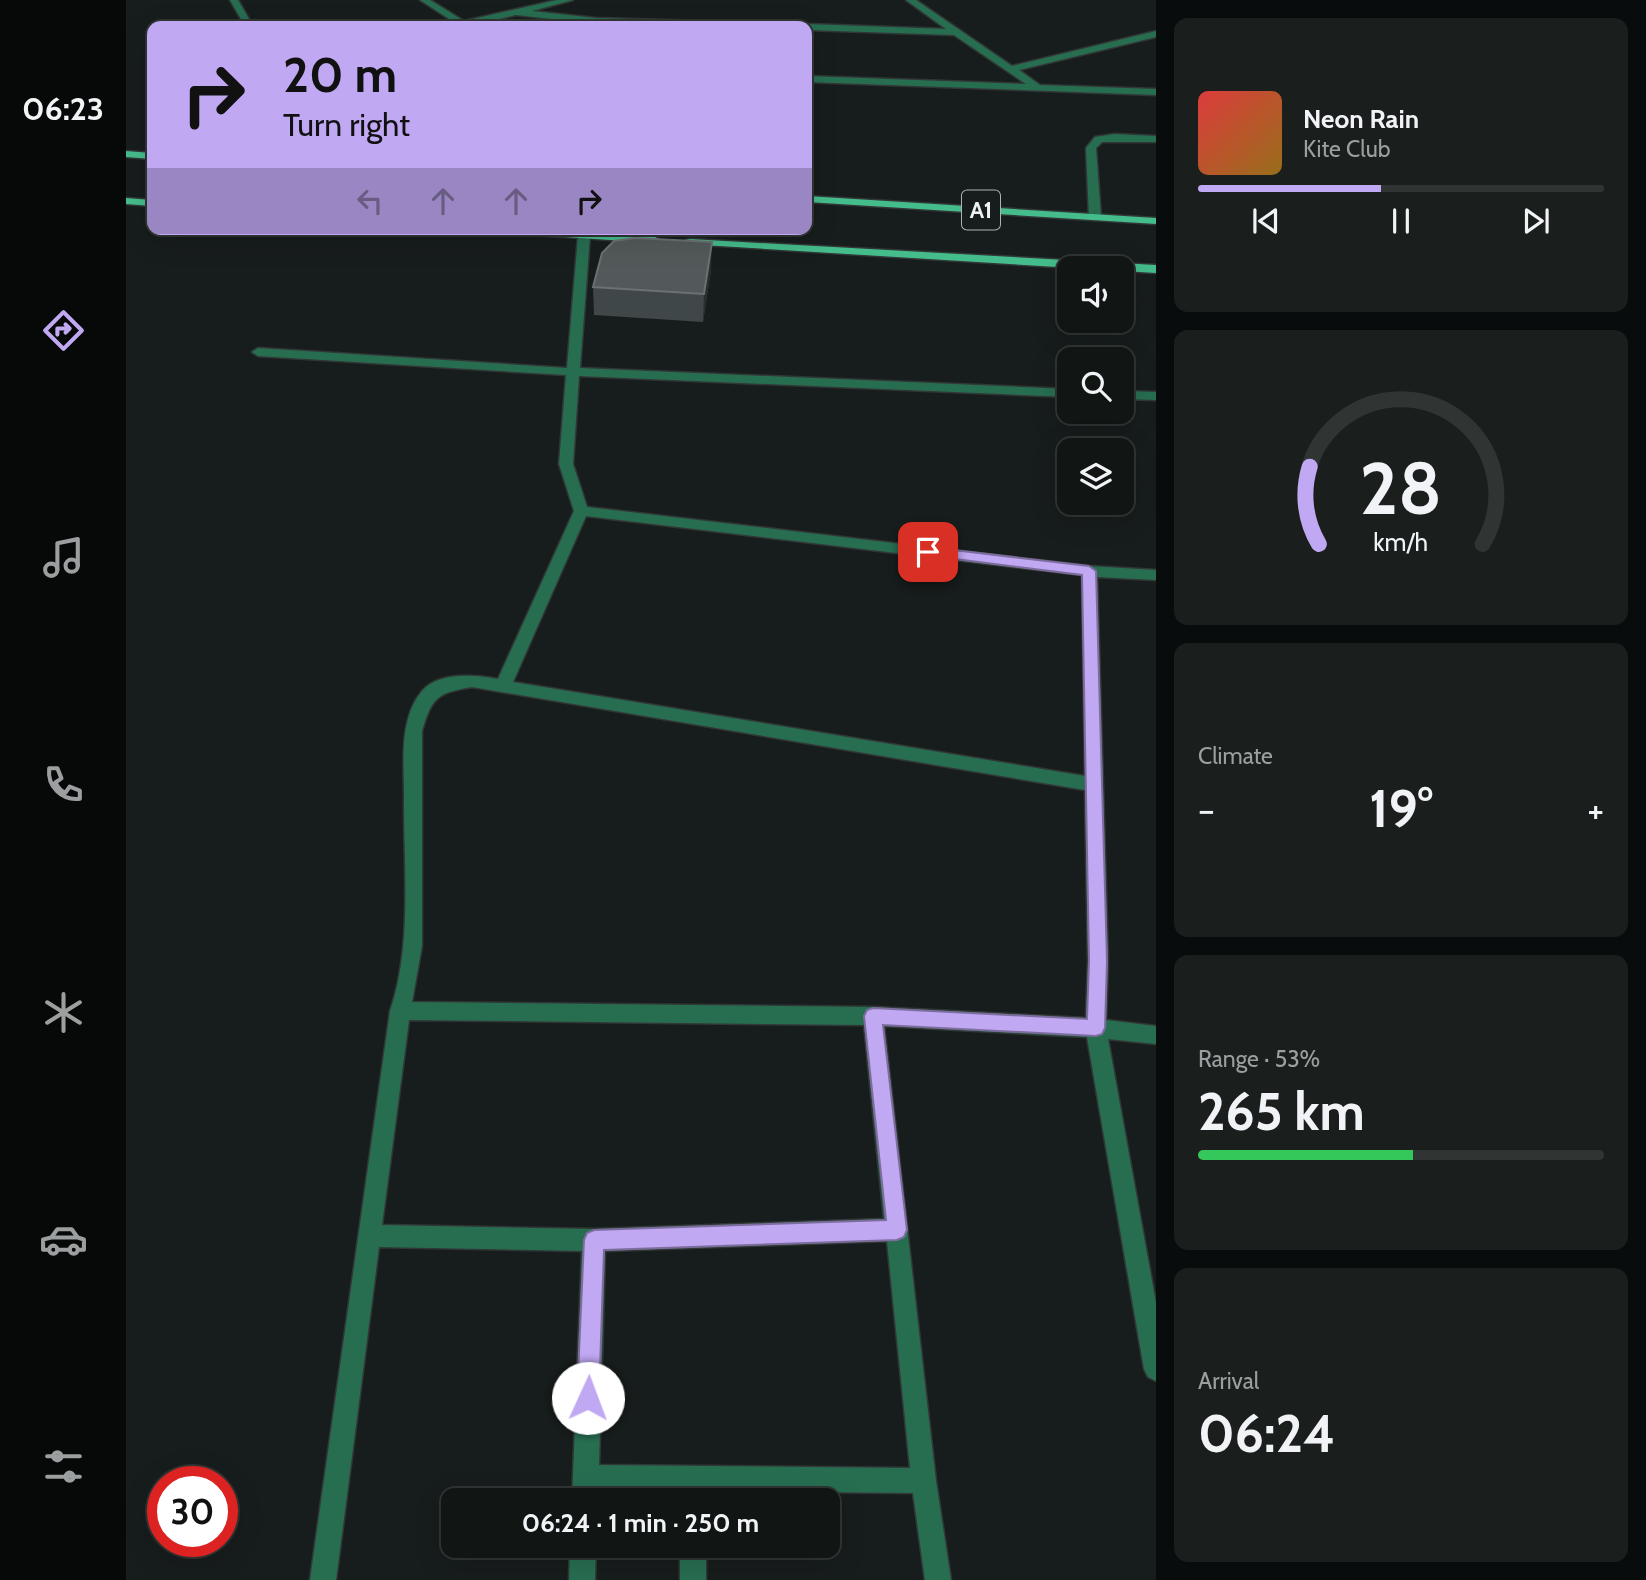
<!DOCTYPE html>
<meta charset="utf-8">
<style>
:root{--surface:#111615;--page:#1a1f1e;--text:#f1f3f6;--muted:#9c9fa0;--line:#303534;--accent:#c1a8f3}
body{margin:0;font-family:Cabin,sans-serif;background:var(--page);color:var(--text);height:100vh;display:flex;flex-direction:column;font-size:26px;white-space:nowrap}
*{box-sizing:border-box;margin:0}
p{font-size:23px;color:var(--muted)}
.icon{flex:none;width:38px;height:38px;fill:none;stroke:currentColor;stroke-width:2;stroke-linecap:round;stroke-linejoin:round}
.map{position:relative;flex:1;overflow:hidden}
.details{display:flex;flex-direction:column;gap:18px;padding:18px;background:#090c0c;width:490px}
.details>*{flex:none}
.hud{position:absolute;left:21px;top:21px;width:665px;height:214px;border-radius:14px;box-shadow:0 7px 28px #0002,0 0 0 2px var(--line);background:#c1a8f3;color:#111;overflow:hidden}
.buttons{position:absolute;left:931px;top:256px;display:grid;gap:14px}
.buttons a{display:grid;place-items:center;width:77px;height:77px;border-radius:14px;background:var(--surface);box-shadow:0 7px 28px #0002,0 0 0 2px var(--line);font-size:35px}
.speed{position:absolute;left:21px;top:1466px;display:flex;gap:14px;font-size:35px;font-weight:700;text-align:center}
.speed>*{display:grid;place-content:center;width:91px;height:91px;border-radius:50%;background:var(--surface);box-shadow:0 7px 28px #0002,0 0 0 2px var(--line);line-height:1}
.speed .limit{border:10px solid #d22;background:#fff;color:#111}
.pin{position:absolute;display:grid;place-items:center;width:60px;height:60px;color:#fff;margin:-30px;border-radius:14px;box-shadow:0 4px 10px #0006}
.me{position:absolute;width:77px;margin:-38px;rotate:2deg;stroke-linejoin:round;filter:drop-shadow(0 0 5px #0008)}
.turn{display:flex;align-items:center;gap:24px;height:147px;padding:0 21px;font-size:32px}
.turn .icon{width:91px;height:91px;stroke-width:2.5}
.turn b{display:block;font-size:49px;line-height:60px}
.lanes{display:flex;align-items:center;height:66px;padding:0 21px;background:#0003;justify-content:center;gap:35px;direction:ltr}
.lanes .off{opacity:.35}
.big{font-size:52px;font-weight:700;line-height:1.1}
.details .tile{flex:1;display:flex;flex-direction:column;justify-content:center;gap:10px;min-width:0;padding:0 24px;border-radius:14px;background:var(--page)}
.details .dial{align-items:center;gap:0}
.dial svg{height:182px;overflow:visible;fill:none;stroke:var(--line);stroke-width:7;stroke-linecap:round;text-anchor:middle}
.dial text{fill:var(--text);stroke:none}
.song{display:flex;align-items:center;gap:21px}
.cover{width:84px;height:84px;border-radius:10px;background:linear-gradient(135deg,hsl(0 70% 55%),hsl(40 70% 35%))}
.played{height:7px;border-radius:4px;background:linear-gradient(90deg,var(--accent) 45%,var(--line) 45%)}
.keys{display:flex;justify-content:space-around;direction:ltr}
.heat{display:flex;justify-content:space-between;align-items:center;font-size:38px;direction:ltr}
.charge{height:10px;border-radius:5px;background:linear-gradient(90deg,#34c759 53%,var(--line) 0)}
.trip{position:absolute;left:315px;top:1488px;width:399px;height:70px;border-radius:14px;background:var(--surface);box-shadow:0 7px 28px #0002,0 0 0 2px var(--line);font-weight:700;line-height:70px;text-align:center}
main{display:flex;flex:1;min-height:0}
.menu{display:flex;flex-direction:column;width:126px;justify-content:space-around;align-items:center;background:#070908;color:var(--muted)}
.menu .icon{width:49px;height:49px}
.menu .current{color:var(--accent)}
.menu b{font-size:32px;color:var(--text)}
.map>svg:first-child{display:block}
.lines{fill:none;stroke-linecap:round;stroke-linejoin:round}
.service-casing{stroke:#313736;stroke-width:3}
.minor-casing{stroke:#313736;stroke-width:3}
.primary-casing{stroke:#313736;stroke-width:3}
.service{fill:#276e51;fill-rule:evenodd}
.minor{fill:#276e51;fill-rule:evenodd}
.primary{fill:#45bc8b;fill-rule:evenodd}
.wall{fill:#404748}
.shaded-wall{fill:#282e2f}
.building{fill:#53595a;stroke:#6b7172;stroke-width:2}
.route{fill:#c1a8f3;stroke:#7d6d9e;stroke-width:2}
.labels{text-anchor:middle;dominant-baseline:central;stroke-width:7;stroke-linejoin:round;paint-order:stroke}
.shield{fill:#171d1c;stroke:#aeb2b1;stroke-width:2}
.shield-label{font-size:23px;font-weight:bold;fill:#eef2f1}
</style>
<main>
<nav class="menu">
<b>06:23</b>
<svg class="icon current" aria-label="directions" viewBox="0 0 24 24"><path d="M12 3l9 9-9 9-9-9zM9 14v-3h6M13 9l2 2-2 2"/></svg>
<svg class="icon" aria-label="music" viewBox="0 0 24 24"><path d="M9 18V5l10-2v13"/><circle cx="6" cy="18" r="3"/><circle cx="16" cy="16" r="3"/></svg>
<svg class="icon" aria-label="phone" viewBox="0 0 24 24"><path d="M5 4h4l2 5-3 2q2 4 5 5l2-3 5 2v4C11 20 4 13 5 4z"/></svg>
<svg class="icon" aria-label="climate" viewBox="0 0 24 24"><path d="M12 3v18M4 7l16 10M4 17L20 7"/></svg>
<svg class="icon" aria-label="car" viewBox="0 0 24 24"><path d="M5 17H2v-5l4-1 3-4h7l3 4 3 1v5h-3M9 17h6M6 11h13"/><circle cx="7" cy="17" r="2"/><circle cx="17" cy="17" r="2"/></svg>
<svg class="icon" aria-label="filters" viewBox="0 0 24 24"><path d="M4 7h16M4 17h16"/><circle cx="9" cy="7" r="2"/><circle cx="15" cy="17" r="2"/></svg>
</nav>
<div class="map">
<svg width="1030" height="1580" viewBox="0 0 1030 1580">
<rect width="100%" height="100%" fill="#171d1c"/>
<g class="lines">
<defs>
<path id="service" d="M988 134 1030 136V142H976L970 148 975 217 969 220 963 217 960 148 969 137Z"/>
<path id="minor" d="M104 0H112L127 26H119Z
M294 0H304L338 21 431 0H447L406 11 470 18 650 23 655 26 470 24 390 15 344 26H334Z
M780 0H790L886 66 1030 31V37L893 70 914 85 1030 89V95L681 82V76L900 84 828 35 681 30V26H677L681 24 820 29Z
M458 233 464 236 454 368 943 389V397L453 376 447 464 461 507 963 566 1030 570V580L971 577 982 961 980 1020 1030 1026V1044L982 1039 1030 1303V1381L1022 1377 1018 1369 961 1037 758 1026 810 1481 825 1580H799L787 1493 579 1491V1500H553V1491L472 1490V1500H446L456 1251 253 1247 210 1580H184L264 1011C286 947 278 871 278 805 279 769 271 721 296 691 313 671 350 675 372 679L448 511 433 464 440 375 132 356 126 352 132 348 441 368 452 236ZM460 516 956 575 959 776 387 682ZM346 687 959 790 962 961 960 1018 747 1007 286 1002 296 946V731C306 697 311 693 346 687ZM283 1020 738 1025 758 1219 468 1229 256 1225ZM761 1241 784 1468 473 1465 479 1251Z
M996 391 1030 392V400L996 399Z
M444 1545H470L469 1580H443Z
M554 1545H580V1580H554Z"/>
<path id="primary" d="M0 151 26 153V159L0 157Z
M681 196 1030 218V224L681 202Z
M0 198 26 200V206L0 204Z
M358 229H419L529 237 535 240 529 243 364 232Z
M564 239 1030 265V273L996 271V268H947L560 244V240Z"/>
</defs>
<use href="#service" class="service-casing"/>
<use href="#minor" class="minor-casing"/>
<use href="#primary" class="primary-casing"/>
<use href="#service" class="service"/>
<use href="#minor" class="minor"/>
<use href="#primary" class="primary"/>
</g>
<path class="wall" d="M585 270 577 322 468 315 467 287Z"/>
<path class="shaded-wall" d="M586 242 585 270 577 322 578 294Z"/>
<path class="building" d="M509 238 586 242 578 294 467 287 476 253 488 241Z"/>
<path class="route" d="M802 547 963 566 970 571 981 961 979 1028 976 1034 970 1036 757 1025 781 1230 778 1237 771 1240 478 1250 473 1398 470 1406 462 1409 455 1406 451 1398 458 1240 461 1233 468 1230 760 1220 738 1016 741 1010 747 1008 961 1019 963 961 956 575 798 555V549Z"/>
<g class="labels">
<rect class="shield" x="836" y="190.5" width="38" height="39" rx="5"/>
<g class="shield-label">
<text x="855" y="210">A1</text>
</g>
</g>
</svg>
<div class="buttons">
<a><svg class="icon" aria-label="sound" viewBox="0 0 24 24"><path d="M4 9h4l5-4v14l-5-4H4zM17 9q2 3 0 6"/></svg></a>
<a><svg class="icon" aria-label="search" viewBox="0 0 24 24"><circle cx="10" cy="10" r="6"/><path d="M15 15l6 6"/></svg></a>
<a><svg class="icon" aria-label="layers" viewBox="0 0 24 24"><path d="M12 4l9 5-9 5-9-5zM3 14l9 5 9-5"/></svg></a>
</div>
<div class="speed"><div class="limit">30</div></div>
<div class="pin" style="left:802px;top:552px;background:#d93025"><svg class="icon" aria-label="arrive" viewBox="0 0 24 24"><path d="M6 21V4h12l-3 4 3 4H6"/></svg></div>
<svg class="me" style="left:462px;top:1398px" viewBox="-20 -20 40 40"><circle r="19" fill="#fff"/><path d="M0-13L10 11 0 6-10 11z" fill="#c1a8f3"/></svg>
<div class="trip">06:24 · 1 min · 250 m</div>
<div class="hud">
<div class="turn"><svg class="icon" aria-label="right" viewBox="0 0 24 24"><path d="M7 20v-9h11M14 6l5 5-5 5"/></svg><div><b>20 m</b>Turn right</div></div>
<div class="lanes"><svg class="icon off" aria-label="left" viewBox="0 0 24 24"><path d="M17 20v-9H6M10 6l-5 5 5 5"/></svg><svg class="icon off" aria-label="ahead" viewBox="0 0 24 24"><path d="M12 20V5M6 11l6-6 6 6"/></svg><svg class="icon off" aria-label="ahead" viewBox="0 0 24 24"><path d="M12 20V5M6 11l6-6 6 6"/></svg><svg class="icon" aria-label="right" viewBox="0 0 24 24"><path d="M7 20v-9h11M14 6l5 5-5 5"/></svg></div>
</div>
</div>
<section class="details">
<div class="tile">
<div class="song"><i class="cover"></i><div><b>Neon Rain</b><p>Kite Club</p></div></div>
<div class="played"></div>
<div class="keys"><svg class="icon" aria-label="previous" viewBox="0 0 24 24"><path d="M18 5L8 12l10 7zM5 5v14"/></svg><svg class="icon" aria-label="pause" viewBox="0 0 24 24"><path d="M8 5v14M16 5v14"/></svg><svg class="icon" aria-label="next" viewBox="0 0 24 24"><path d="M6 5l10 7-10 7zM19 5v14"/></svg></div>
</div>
<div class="tile dial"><svg viewBox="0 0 100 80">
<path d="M14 69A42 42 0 1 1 86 69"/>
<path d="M14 69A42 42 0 0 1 10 35" stroke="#c1a8f3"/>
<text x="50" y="56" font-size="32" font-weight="700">28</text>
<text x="50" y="72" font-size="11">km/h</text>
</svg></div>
<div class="tile"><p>Climate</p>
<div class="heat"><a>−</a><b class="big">19°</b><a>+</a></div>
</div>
<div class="tile"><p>Range · 53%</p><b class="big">265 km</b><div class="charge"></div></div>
<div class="tile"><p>Arrival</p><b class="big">06:24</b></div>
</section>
</main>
